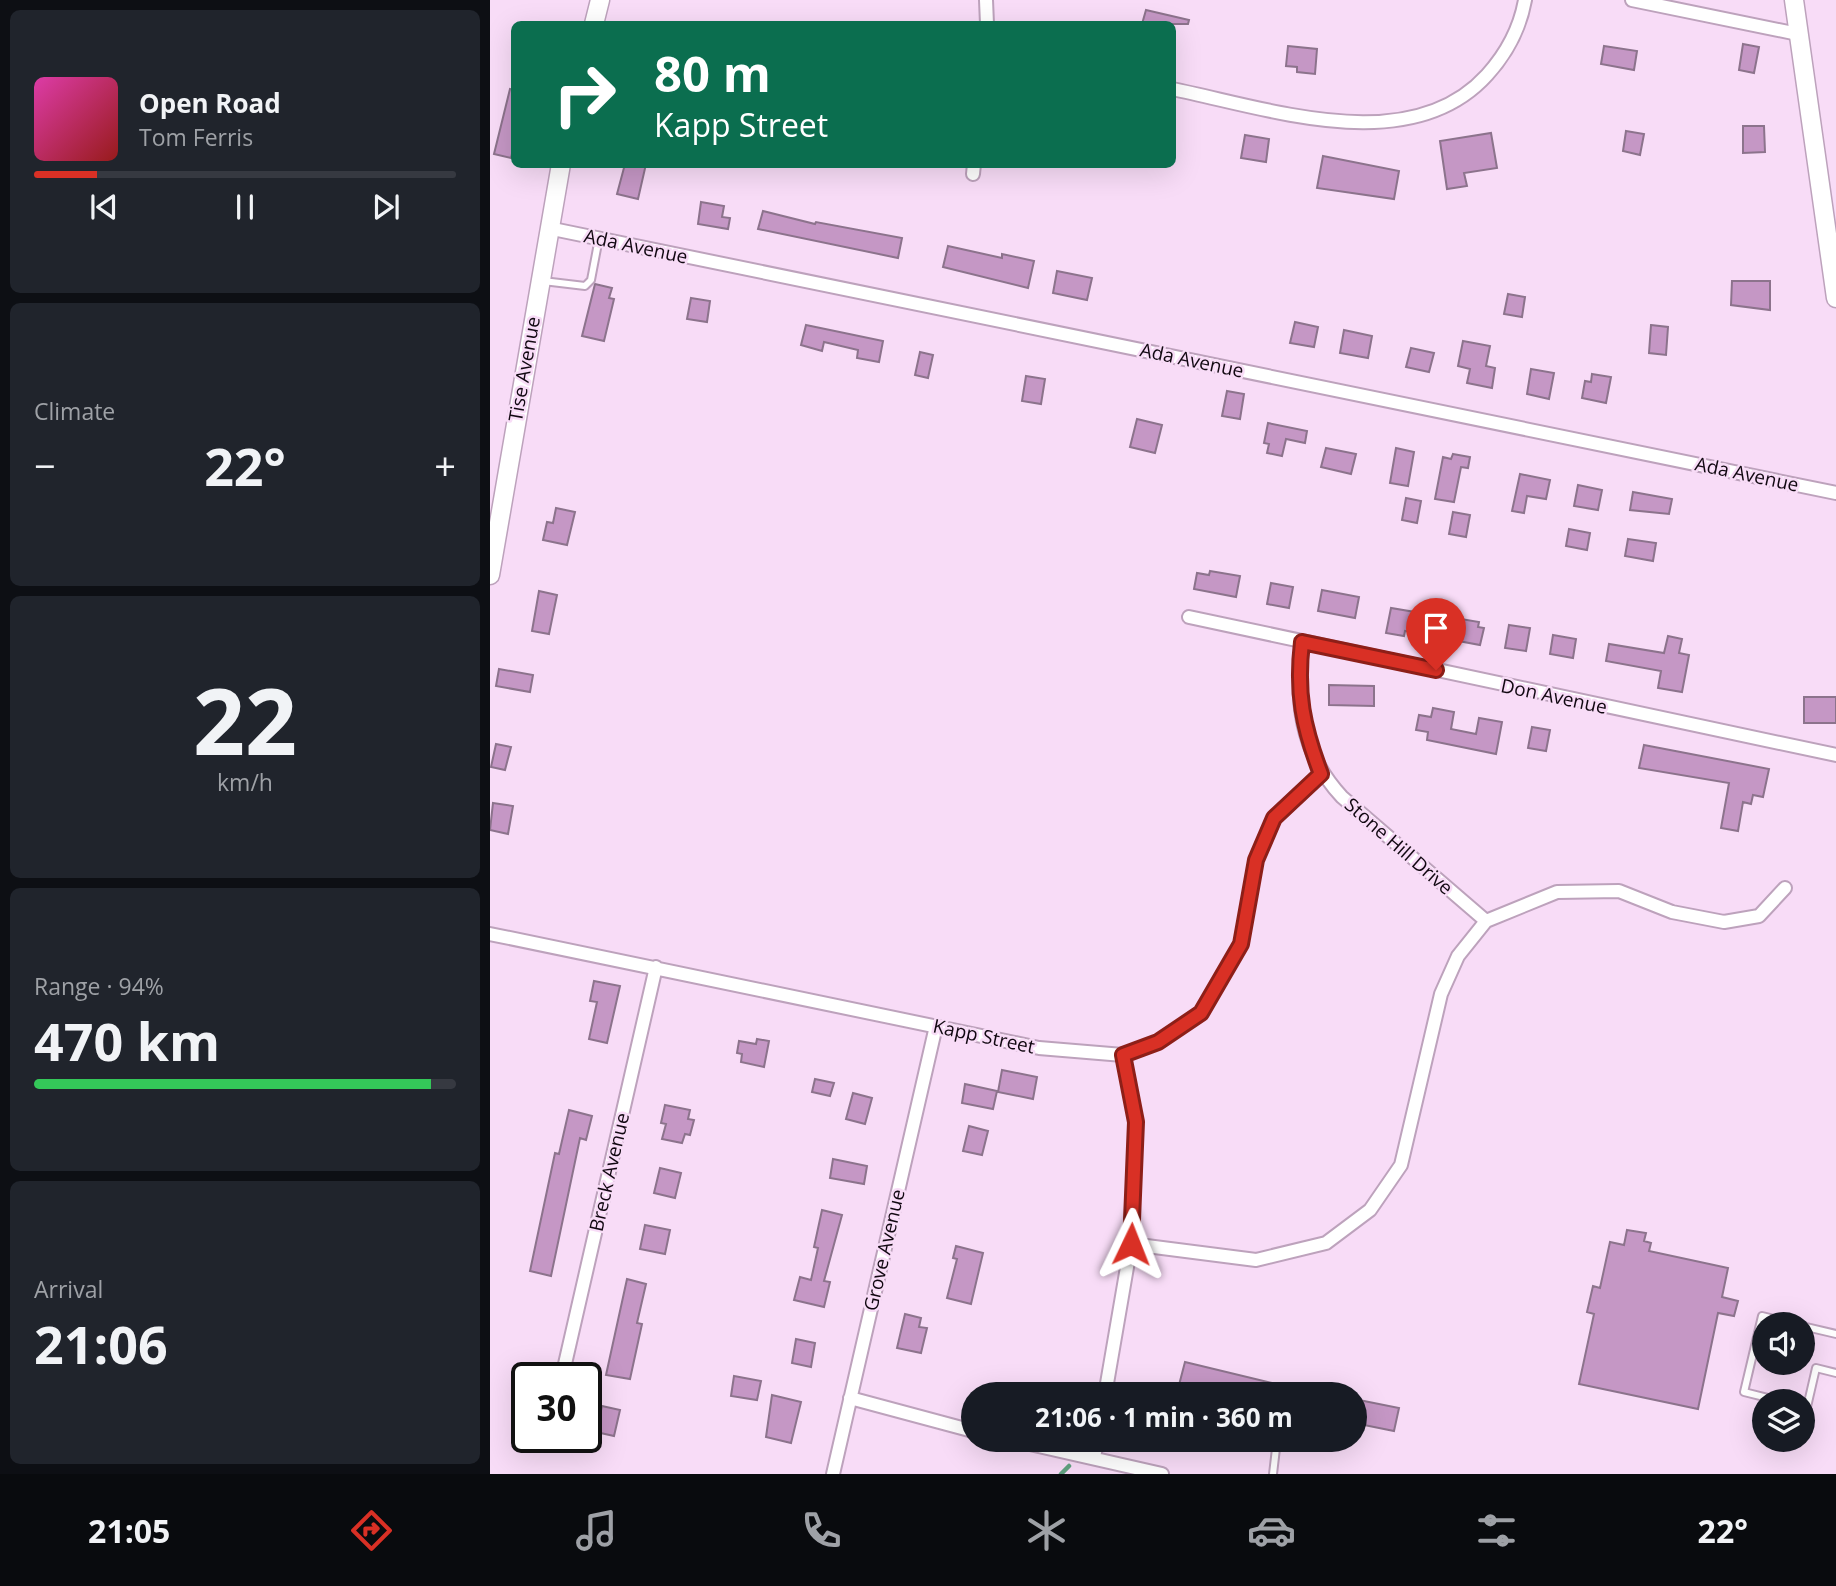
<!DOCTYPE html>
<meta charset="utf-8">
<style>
:root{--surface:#171b24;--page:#20242c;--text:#f1f3f6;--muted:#9ea1a6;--line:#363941;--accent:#d93025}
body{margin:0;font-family:"Open Sans",sans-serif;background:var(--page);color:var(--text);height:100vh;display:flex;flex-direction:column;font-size:26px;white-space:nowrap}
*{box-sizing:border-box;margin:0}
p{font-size:23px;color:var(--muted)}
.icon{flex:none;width:38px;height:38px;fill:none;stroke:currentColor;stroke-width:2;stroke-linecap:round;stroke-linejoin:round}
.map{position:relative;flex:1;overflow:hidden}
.panel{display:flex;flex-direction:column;gap:10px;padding:10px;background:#0d0f14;width:490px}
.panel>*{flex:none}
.banner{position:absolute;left:21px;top:21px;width:665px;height:147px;border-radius:10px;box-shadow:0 7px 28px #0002;background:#0b6e4f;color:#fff;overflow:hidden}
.controls{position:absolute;left:1262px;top:1312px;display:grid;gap:14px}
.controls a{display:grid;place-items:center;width:63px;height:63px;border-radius:50%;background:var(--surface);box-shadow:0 7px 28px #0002;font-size:35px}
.speed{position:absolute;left:21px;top:1362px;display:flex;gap:14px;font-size:35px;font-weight:700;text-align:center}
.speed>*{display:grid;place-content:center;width:91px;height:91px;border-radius:50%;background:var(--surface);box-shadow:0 7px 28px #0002;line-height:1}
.speed .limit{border:4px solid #111;border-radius:10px;background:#fff;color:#111}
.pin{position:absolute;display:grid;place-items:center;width:60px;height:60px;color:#fff;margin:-72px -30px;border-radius:50% 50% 50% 0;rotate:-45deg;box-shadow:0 0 7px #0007}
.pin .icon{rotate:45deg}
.me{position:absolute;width:77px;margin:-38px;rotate:2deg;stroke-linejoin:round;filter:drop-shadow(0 0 5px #0008)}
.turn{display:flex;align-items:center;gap:24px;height:147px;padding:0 28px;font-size:32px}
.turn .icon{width:91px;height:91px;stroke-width:2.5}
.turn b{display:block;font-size:49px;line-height:60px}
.big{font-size:52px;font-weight:700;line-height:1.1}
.panel .widget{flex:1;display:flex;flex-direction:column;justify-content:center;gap:10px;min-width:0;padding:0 24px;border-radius:10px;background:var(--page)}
.panel .dial{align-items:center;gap:0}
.dial b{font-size:91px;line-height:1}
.song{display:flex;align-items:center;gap:21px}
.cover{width:84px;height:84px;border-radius:10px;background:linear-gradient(135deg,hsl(320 70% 55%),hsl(0 70% 35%))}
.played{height:7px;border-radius:4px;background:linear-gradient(90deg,var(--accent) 15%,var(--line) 15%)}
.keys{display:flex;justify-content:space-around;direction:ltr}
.heat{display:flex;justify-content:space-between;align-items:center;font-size:38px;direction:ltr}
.charge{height:10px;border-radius:5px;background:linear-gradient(90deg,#34c759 94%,var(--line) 0)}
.trip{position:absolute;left:471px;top:1382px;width:406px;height:70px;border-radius:35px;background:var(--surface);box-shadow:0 7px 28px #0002;font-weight:700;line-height:70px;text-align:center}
.dock{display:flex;height:112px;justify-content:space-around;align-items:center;background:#090b0e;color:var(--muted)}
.dock .icon{width:49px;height:49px}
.dock .on{color:var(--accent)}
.dock b{font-size:32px;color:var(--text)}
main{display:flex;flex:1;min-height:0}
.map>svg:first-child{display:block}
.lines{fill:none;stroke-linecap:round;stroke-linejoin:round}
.stream{stroke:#61a281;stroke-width:4.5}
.building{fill:#c597c5;stroke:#8c738c;stroke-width:2}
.lane-casing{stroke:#bda2bc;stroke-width:10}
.street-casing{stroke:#bda2bc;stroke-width:16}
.secondary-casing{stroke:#bda2bc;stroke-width:21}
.lane{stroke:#fff;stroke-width:6}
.street{stroke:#fff;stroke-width:12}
.secondary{stroke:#fff;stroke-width:18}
.route-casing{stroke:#8d1f18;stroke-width:18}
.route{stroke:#d93025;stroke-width:12}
.labels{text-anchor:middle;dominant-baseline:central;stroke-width:5;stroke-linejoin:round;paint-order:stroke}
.street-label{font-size:19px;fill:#110811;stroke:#f8dcf7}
</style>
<main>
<section class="panel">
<div class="widget">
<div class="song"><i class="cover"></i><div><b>Open Road</b><p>Tom Ferris</p></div></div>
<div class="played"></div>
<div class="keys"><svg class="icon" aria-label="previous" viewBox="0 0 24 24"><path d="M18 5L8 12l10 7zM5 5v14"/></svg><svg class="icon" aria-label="pause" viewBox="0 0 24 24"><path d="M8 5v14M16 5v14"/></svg><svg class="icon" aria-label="next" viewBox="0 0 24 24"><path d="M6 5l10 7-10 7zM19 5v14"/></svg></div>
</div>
<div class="widget"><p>Climate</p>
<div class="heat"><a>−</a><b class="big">22°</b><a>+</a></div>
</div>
<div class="widget dial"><b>22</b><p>km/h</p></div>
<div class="widget"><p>Range · 94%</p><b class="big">470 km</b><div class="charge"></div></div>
<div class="widget"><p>Arrival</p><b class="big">21:06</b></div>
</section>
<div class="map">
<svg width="1346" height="1474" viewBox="0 0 1346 1474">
<rect width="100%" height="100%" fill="#f8dcf7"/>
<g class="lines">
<path class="stream" d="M571 1474 579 1466"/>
</g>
<path class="building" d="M656 10 699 20 698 24H652Z
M1253 44 1269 47 1264 73 1249 70Z
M798 46 827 49 825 74 807 72V67L796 66Z
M1114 46 1147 51 1144 70 1111 64Z
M20 89 24 90V145L21 158 4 154Z
M1253 126H1274L1275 152 1253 153Z
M1136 131 1154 134 1150 155 1133 151Z
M1001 133 1007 168 974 173 977 186 957 189 950 141Z
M755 135 779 139 776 162 751 158Z
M833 156 909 171 904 199 827 188Z
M135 164H156L148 199 127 194Z
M211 202 234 206 232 217 240 218 238 229 208 224Z
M273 211 325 224 326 222 412 238 408 258 268 229Z
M458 246 512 258V254L544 261 538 288 453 267Z
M567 271 602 278 597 300 563 293Z
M1242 281H1280V310L1241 305Z
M105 284 122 288 119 298 124 299 114 341 92 336Z
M1018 294 1035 297 1032 317 1014 314Z
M201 298 220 301 217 322 197 319Z
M805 322 828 327 824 347 800 343Z
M316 325 393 341 389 362 367 358 368 350 334 342 332 351 311 345Z
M1161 325 1178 327 1176 355 1159 353Z
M854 330 882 336 878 358 850 353Z
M973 341 1000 346 996 366 1005 368 1002 388 977 383 980 369 968 366Z
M921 348 944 353 939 372 916 367Z
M430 352 443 355 438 378 425 375Z
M1041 369 1064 373 1059 399 1037 394Z
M1102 374 1121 377 1116 403 1092 398 1095 381 1101 382Z
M536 376 555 379 551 404 532 401Z
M737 391 754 394 750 419 732 416Z
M647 419 672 425 665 453 640 447Z
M778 423 817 431 815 443 796 439 792 456 777 453 779 444 774 443Z
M836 448 866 454 861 474 831 467Z
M906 448 924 452 918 486 900 483Z
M963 454 980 457 978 468 971 467 964 502 945 499 953 457 961 459Z
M1030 474 1060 480 1056 499 1037 496 1034 513 1022 511Z
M1088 485 1112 490 1108 510 1084 506Z
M1143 492 1182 499 1179 514 1140 510Z
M916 498 931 501 927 523 912 520Z
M66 508 85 512 77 545 53 540 57 522 63 523Z
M963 512 980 515 976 537 959 534Z
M1079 529 1100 533 1097 550 1076 546Z
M1138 539 1166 543 1163 561 1135 556Z
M720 571 750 576 746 597 704 589 707 573 719 575Z
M781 583 803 587 799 608 777 604Z
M832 590 869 597 865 618 828 611Z
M49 591 67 595 59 634 42 631Z
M945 606 961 609 959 617 989 622 988 627 994 628 990 645 915 631 914 636 896 633 901 608 931 613V610L944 612Z
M1019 625 1040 628 1036 651 1015 648Z
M1063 635 1086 639 1083 658 1060 654Z
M1178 636 1192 639 1189 653 1199 655 1192 692 1168 688 1171 671 1116 661 1119 644 1174 653Z
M9 669 43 675 40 692 6 686Z
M839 685 884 686V706L839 705Z
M1314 697H1346V723H1314Z
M943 708 964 712 961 729 986 734 989 718 1012 722 1006 754 937 740 938 732 926 730 929 715 941 717Z
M1042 727 1060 730 1056 751 1038 748Z
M6 744 21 747 15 770 1 767Z
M1154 745 1279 769 1273 797 1263 795 1261 804 1253 802 1248 831 1231 828 1239 783 1149 768Z
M3 803 23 806 18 834 0 830Z
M104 981 130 986 117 1043 99 1039 107 1002 100 1001Z
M267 1039 279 1041 274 1067 251 1062 252 1054 247 1053 249 1041 266 1044Z
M512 1070 547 1077 543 1099 508 1092Z
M325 1079 344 1083 340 1096 322 1092Z
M475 1084 507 1091 503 1109 472 1103Z
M363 1093 382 1098 375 1124 356 1119Z
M175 1105 200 1110 198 1119 204 1120 200 1135 195 1134 192 1143 172 1139 176 1124 171 1123Z
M79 1110 102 1116 96 1140 90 1138 61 1276 40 1271 65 1153 69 1154Z
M479 1126 498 1131 492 1155 473 1151Z
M343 1159 377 1166 374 1184 340 1178Z
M170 1168 191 1173 185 1198 164 1193Z
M332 1210 352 1215 334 1281 340 1282 334 1307 304 1300 310 1277 321 1280 328 1248 324 1247Z
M155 1225 180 1230 175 1254 150 1249Z
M1137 1230 1156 1233 1154 1241 1161 1243 1159 1251 1238 1268 1232 1297 1248 1301 1244 1316 1228 1313 1208 1409 1089 1384 1104 1314 1097 1312 1103 1286 1110 1288 1120 1242 1134 1245Z
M466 1246 493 1253 481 1304 457 1298 467 1259 463 1258Z
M137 1279 156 1284 147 1323 152 1324 140 1379 116 1375Z
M415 1314 431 1318 429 1327 437 1328 431 1353 407 1348Z
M306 1339 325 1343 321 1367 302 1363Z
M695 1362 782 1383 779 1395H730L689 1385Z
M244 1376 271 1381 267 1400 241 1396Z
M282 1395 311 1402 301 1443 276 1437Z
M864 1399 909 1408 904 1431 864 1423Z
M112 1406 130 1410 124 1436 106 1432Z"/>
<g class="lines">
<defs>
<path id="lane" d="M53 281 95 286 101 280 109 238
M1312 1326 1346 1334
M1294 1402 1254 1392 1272 1316 1309 1325
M1312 1406 1317 1407 1326 1368 1346 1373
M783 1474 787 1440"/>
<path id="street" d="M496 0 497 24
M1142 0 1308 34
M682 89C778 108 920 160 997 75 1016 54 1030 28 1035 0
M483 174 484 164
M58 228 1346 493
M699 617 1346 755
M812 642C805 701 810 752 852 797L996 921
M0 934 549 1048 633 1055 668 1042 711 1013 751 944 766 860 784 819 831 774
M641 1244 766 1260 836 1243 880 1210 911 1165 951 994 968 956 996 921 1067 892 1129 891 1182 912 1234 922 1269 916 1295 888
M72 1377 166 967
M615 1395 641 1244 646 1122 633 1055
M360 1398 483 1431
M522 1440 672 1474
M604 1458 607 1440
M343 1474 446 1026"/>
<path id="secondary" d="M1304 0 1346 298
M104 24 110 0
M0 575 71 164"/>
</defs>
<use href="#lane" class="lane-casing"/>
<use href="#street" class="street-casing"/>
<use href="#secondary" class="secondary-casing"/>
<use href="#lane" class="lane"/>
<use href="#street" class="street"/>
<use href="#secondary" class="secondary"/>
</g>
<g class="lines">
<defs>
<path id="route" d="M641 1244 646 1122 633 1055 668 1042 711 1013 751 944 766 860 784 818 831 774C813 727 806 693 812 642L946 670"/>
</defs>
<use href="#route" class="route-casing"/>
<use href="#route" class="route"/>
</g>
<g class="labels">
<g class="street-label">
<text transform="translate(146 246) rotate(12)">Ada Avenue</text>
<text transform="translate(702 360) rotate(12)">Ada Avenue</text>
<text transform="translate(34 369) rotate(-80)">Tise Avenue</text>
<text transform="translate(1257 474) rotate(12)">Ada Avenue</text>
<text transform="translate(1064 696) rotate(12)">Don Avenue</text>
<text transform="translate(909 846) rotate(41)">Stone Hill Drive</text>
<text transform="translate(494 1036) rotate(12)">Kapp Street</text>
<text transform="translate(119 1172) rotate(-77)">Breck Avenue</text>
<text transform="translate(394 1250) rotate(-77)">Grove Avenue</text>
</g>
</g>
</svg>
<div class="controls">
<a><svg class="icon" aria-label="sound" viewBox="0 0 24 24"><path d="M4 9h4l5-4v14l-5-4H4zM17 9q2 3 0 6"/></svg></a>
<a><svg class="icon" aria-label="layers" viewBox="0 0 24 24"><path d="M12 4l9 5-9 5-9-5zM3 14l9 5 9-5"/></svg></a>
</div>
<div class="speed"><div class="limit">30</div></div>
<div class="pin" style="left:946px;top:670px;background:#d93025"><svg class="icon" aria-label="arrive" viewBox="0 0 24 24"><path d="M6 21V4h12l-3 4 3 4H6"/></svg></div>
<svg class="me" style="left:641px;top:1244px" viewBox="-20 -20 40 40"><path d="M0-17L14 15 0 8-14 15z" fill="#d93025" stroke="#fff" stroke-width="4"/></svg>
<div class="trip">21:06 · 1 min · 360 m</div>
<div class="banner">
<div class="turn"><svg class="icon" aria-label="right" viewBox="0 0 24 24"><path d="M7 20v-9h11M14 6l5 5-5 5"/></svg><div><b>80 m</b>Kapp Street</div></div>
</div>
</div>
</main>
<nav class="dock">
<b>21:05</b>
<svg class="icon on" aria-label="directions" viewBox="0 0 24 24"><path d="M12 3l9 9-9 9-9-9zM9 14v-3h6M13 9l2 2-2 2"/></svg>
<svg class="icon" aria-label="music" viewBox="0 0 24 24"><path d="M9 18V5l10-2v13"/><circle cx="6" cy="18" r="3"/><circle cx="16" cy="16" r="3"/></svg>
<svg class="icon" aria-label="phone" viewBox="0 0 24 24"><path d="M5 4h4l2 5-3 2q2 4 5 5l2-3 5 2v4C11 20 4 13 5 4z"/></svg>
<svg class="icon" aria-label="climate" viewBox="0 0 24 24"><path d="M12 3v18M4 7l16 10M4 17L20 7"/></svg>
<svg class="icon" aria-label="car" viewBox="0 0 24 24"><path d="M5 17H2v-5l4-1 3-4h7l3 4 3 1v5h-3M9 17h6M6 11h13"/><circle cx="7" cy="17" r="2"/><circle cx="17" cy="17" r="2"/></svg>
<svg class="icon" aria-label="filters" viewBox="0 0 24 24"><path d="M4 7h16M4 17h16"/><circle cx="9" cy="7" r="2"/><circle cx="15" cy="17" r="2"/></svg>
<b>22°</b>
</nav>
